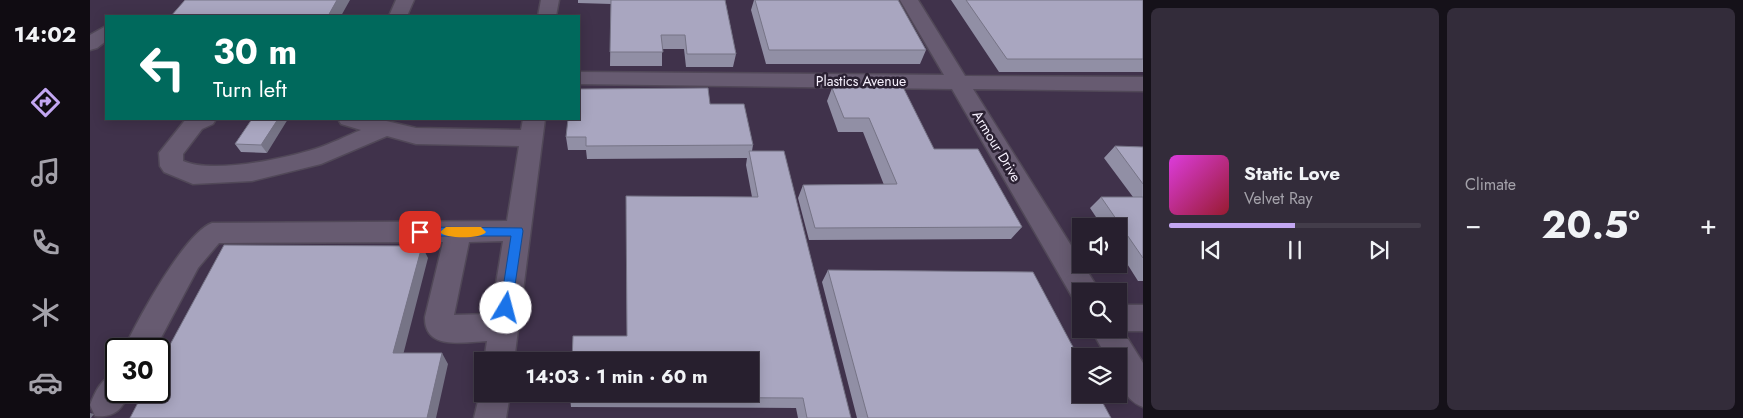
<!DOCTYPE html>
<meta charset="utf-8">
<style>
:root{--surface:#271f2e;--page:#332c3a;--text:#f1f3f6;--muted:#a4a2aa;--line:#433d4a;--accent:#c3a7f2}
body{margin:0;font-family:Jost,sans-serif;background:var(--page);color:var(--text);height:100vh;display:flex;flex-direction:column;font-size:19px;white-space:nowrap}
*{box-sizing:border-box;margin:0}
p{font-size:16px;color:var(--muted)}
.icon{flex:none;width:28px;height:28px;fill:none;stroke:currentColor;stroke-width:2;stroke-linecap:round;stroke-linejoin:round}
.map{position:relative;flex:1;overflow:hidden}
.panel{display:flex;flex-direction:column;gap:8px;padding:8px;background:#151119;width:600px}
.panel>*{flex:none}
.banner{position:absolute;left:15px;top:15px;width:475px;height:105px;border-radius:0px;box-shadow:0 2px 12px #0003,0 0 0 1px var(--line);background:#00695c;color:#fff;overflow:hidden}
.controls{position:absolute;left:982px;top:218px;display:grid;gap:10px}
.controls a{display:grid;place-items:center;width:55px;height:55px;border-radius:0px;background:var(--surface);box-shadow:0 2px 12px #0003,0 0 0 1px var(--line);font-size:25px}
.speed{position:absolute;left:15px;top:338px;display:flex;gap:10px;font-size:25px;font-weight:700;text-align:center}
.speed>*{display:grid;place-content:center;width:65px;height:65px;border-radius:50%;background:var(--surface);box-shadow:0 2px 12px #0003,0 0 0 1px var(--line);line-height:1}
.speed .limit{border:2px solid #111;border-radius:8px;background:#fff;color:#111}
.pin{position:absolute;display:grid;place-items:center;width:42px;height:42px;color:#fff;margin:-21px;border-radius:10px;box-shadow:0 2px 8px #0006}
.me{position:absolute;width:55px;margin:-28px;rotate:8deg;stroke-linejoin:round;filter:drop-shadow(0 0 4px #0008)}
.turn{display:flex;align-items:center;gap:18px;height:105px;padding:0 25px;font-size:22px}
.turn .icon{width:65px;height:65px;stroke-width:2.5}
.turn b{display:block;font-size:35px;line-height:42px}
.big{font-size:38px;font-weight:700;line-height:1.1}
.panel .card{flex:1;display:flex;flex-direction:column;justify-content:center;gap:8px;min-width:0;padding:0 18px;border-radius:8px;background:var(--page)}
.song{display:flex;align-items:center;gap:15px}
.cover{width:60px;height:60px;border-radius:8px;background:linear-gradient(135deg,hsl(300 70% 55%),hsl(350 70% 35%))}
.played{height:5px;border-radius:2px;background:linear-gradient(90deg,var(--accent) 50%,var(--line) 50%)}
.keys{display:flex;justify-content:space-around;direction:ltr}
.heat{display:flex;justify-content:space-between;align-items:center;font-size:28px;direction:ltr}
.panel .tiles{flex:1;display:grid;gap:8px;grid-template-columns:repeat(2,1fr)}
.trip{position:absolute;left:384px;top:352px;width:285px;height:50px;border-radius:0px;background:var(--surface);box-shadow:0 2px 12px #0003,0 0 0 1px var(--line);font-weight:700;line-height:50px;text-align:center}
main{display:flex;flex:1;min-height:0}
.tab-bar{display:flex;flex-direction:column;width:90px;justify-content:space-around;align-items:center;background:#100c12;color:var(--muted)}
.tab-bar .icon{width:35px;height:35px}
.tab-bar .current{color:var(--accent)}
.tab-bar b{font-size:22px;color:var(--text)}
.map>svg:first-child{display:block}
.built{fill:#40324b;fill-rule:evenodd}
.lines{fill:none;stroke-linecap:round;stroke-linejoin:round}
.minor-casing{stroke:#514858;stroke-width:3}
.minor{fill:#675b71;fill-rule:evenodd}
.wall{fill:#918fa5}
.shaded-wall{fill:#767486}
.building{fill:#a9a6c0;stroke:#767486}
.route{fill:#1a73e8;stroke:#114b97}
.slow{fill:#f59e0b}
.labels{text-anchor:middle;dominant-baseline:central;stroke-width:5;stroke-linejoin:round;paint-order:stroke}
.street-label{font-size:14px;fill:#f7f1fe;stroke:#2a2032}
</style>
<main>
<nav class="tab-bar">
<b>14:02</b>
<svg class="icon current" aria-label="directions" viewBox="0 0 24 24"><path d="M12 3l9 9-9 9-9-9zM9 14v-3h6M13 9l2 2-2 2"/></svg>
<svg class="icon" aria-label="music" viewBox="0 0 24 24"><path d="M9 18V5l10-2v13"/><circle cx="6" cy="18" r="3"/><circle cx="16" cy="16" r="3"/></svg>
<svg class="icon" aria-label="phone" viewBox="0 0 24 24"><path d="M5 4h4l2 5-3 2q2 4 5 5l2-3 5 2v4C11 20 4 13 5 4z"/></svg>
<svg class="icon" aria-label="climate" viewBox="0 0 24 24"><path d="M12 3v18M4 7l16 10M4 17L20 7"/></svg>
<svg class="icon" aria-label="car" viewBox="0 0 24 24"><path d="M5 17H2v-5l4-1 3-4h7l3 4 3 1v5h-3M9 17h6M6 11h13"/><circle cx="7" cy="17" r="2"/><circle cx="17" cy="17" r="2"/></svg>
</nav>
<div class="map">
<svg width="1053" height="418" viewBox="0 0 1053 418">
<rect width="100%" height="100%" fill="#34293d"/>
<path class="built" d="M0 0H1053V418H0ZM16 16H489V119H16ZM991 226H1029V264H991ZM991 291H1029V329H991ZM26 349H69V391H26ZM991 356H1029V394H991ZM392 361H660V394H392Z"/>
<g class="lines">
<defs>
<path id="minor" d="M306 0H324L317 16H299Z
M451 0H469L466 16H448Z
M810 0H828L875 76 1053 77V91L883 89 1004 282 1008 291H991V302L984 300 862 89 489 84V72L854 75Z
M16 26V41L7 48 0 50V35Z
M96 119H126L123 124 112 129 93 154V161C123 174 193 159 225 149 241 144 256 136 271 130L251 124 248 119H288L326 128 431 130 433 119H455L424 361H394L397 341C374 342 334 351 335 317L353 242 129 243 108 268 65 349H34C47 321 95 232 122 223L417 221 429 146 326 144 297 136 231 164 162 181 103 184 74 172 70 166 69 153ZM413 241 401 314 364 315 379 242Z
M1029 305H1053V331H1033L1053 363V407C1030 398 1029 378 1029 356H1016L1001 329H1029Z
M26 373V391H40C33 408 26 418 5 416L0 405C6 390 11 379 26 373Z
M392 384V394H420L416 418H384Z"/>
</defs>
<use href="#minor" class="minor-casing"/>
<use href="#minor" class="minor"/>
</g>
<path class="wall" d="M488 0H635L646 54 643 67H596L594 49H572V66H520L521 4 488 3Z
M664 0H808L836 50 830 64H676L661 10Z
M861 0H1053V72H909Z
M742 88 844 149 932 227 921 239 719 240 708 198 713 185H794L773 132H748L737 101Z
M620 104 663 145 662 151 761 418H708L706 408 481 407 480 397 537 336 536 209 662 197 656 165 657 158 497 159 496 150H478L476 137Z
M162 119 177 153 151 152 145 144Z
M1025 146 1053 147V281H1048L1029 251V226H1012L1000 208 1011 197H1043L1014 158Z
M738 270 1021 418H767L732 282Z"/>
<path class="shaded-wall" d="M247 0H260L251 16H238Z
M188 119H198L177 153 171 145Z
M332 246 338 258 311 363 303 353Z
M352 353 358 364 346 418H337Z
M0 413 4 414 1 418H0Z"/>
<path class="building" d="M95 0H247L238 16H81Z
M521 0H635L646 54H597L595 35H571L573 52H520Z
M665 0H808L836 50H679Z
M876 0H1053V59H917Z
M813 87 844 149H888L932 227 725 228 713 185 807 184 779 118H754L742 88Z
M618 88 620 104H654L663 145 496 146V137H476L478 119H489V89Z
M162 119H188L171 145 145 144Z
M1025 146 1053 147V184Z
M659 151H694L761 418H717L713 398 480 397V394H660V361H482L483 336H537L536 196 668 197Z
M1011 197H1053V258Z
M134 245 332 246 303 353H352L337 418H40L54 391H69V365Z
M738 270 943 272 991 362V394H1008L1021 418H778Z"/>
<path class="route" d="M330 227 432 228 433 231 421 312 416 313 412 312 410 308 421 236H330L325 232Z"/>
<path class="slow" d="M356 227H391L396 232C392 239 354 239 350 232Z"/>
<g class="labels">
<g class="street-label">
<text x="771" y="81">Plastics Avenue</text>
<text transform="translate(907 146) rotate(59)">Armour Drive</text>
</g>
</g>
</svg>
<div class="controls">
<a><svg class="icon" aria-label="sound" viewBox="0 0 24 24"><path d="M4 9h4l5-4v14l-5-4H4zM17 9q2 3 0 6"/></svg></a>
<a><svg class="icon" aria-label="search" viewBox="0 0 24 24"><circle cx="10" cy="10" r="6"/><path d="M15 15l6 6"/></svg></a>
<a><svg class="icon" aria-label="layers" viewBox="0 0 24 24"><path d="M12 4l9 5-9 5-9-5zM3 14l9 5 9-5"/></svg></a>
</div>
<div class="speed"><div class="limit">30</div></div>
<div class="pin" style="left:330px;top:232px;background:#d93025"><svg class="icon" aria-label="arrive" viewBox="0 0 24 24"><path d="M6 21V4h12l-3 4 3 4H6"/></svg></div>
<svg class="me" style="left:416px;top:308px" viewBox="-20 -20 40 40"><circle r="19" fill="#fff"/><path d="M0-13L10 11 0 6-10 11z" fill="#1a73e8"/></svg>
<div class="trip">14:03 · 1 min · 60 m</div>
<div class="banner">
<div class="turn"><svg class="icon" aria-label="left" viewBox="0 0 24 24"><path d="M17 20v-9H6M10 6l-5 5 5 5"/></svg><div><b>30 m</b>Turn left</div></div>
</div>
</div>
<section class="panel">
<div class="tiles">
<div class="card">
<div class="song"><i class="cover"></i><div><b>Static Love</b><p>Velvet Ray</p></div></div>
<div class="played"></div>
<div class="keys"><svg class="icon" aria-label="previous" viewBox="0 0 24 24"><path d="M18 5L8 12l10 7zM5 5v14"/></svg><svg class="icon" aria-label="pause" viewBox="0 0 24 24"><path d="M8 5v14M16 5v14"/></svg><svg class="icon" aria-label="next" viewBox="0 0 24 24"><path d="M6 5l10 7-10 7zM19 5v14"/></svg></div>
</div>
<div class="card"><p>Climate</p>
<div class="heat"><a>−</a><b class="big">20.5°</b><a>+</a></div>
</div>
</div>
</section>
</main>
